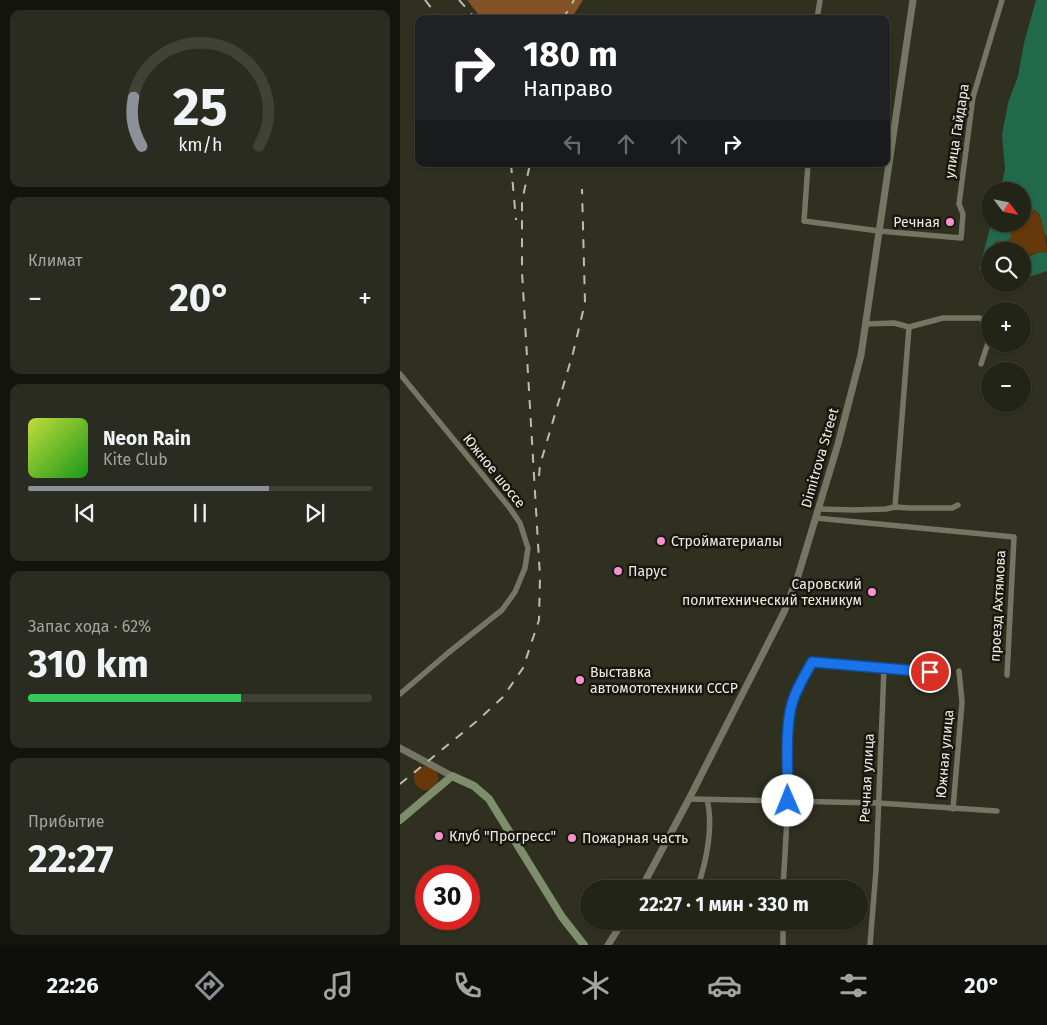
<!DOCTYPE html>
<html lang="ru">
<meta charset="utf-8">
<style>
:root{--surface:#232418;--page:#2b2c21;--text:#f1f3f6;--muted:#a3a4a2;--line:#404137;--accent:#8c9099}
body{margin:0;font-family:"Fira Sans",sans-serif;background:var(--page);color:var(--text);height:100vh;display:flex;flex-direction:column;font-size:19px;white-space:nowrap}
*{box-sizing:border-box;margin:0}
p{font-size:16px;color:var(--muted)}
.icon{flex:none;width:28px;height:28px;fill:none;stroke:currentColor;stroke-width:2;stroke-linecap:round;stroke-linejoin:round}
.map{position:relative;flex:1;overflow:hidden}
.panel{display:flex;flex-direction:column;gap:10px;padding:10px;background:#13140d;width:400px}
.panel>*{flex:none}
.guide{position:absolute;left:15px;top:15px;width:475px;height:152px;border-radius:10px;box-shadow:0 1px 4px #0004,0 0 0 1px var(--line);background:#202124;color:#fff;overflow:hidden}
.needle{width:32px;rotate:122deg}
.tools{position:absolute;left:581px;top:182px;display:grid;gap:10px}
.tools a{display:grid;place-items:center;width:50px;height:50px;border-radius:50%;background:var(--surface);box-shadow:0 1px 4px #0004,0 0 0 1px var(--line);font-size:25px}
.speed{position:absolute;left:15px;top:865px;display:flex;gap:10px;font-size:25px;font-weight:700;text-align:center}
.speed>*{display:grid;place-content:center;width:65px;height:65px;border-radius:50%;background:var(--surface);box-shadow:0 1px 4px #0004,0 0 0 1px var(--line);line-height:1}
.speed .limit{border:8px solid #d22;background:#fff;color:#111}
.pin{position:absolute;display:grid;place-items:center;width:42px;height:42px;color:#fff;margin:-21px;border:2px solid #fff;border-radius:50%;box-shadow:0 1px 5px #0007}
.me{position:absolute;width:55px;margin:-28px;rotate:359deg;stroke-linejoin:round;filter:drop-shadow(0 0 4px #0008)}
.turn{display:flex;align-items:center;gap:18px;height:105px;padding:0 25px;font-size:22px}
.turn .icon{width:65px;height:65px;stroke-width:2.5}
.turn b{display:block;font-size:35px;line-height:42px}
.lanes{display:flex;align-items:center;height:48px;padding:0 25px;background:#0003;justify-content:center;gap:25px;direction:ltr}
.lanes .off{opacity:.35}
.big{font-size:38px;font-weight:700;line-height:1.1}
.panel .widget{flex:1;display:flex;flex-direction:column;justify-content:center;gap:8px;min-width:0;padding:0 18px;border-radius:10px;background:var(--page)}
.panel .dial{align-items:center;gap:0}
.dial svg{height:130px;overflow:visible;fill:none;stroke:var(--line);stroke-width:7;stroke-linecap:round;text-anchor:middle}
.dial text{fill:var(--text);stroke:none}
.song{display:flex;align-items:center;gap:15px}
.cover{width:60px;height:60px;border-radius:8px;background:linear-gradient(135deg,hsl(70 70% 55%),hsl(120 70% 35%))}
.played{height:5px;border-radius:2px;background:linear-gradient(90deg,var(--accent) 70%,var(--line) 70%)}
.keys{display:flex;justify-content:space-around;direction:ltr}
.heat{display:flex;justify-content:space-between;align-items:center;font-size:28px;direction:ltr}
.charge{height:8px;border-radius:4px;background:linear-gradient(90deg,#34c759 62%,var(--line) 0)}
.trip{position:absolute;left:180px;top:880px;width:288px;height:50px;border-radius:25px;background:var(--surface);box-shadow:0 1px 4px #0004,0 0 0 1px var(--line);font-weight:700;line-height:50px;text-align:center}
.menu{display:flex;height:80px;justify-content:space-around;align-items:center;background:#0e0e0a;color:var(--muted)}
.menu .icon{width:35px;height:35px}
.menu .on{color:var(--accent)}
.menu b{font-size:22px;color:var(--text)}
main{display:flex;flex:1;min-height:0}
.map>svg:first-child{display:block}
.green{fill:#67390a}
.forest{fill:#835226}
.water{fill:#20694b}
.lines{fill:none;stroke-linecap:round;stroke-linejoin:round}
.minor{stroke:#747663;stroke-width:5.5}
.tertiary{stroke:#747663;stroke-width:7}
.secondary{stroke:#7e8d6b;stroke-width:8}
.rail{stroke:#bcbdb1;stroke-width:2;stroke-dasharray:9 9;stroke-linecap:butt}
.route-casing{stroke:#114b97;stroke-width:12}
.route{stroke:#1a73e8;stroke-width:9}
.poi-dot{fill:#f790ce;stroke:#171710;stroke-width:2}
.labels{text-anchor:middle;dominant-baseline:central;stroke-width:5;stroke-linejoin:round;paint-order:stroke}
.street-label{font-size:14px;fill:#ebece2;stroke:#171710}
.poi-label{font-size:14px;fill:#ebece2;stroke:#171710;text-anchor:start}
</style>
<main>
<section class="panel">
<div class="widget dial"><svg viewBox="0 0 100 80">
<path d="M14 69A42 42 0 1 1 86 69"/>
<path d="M14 69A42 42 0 0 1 9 39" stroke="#8c9099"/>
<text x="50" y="56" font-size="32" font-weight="700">25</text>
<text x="50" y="72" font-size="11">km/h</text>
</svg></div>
<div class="widget"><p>Климат</p>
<div class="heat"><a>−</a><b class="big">20°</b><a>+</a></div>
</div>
<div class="widget">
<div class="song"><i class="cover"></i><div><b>Neon Rain</b><p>Kite Club</p></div></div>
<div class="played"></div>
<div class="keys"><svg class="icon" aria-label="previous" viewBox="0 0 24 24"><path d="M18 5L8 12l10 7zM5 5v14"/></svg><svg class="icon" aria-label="pause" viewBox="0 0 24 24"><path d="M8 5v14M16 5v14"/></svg><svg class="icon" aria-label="next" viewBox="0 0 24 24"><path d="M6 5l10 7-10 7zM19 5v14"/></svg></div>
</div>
<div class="widget"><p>Запас хода · 62%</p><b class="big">310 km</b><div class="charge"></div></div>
<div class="widget"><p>Прибытие</p><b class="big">22:27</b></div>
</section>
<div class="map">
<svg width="647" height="945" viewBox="0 0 647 945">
<rect width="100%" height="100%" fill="#2f3020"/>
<path class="green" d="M623 208C637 208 641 215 644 229 645 237 647 244 647 253 638 251 631 256 623 256L622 251H608L607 249 605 251H591L596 241H607L609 224H622Z
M14 778a12 12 0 1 1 24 0a12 12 0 1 1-24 0Z"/>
<path class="forest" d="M67 0H183L171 19H82Z"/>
<path class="water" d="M636 0H647V238C639 223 646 208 623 208L622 191H600L605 170 602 135 608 103 618 76 624 43Z
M591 224H609L611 237 607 241H596C588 251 590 264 590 278L579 269Z
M641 252 647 253V271L623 279V256H630Z"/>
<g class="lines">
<path class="minor" d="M417 19 420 0
M408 164 404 221 479 231 561 238 563 214 559 204 573 97 602 0
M465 324 494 323 509 327 543 318H580L586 323 588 343 581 364
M0 374 109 507 120 523 128 548 125 568 115 592 102 610 48 653 0 694
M495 507 509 327
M419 509 454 510 486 509 495 507 509 508H552L558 505
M416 518 614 537 607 675
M289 799 478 803 597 811
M553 809 562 702 559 671
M297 889C306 863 314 826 307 800
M383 889 388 801 387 753 390 711 397 689 412 662 539 672
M383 921V945
M470 945 476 870 484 668"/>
<path class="tertiary" d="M0 748 52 776
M241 889 289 799 384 612 398 576 438 444 461 355 513 0
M208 945 223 921"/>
<path class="secondary" d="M0 820 52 776 74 786 89 799 162 917 184 945"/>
<path class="rail" d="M25 0 40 19
M59 0 76 19
M163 19 174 0
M111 164 116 220
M139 476 140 465 173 353 185 303 182 189
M0 784 77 721 103 697 123 668 139 620 140 577 122 272V201L130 164"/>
</g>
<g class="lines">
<defs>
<path id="route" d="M388 801C388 772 385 741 390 712 393 694 404 677 412 662L530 672"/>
</defs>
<use href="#route" class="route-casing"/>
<use href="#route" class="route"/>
</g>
<g class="poi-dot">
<circle cx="550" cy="222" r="5"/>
<circle cx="261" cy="541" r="5"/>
<circle cx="218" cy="571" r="5"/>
<circle cx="472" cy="592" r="5"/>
<circle cx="180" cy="680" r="5"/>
<circle cx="39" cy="836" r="5"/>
<circle cx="172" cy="838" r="5"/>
</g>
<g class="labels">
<g class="street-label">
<text transform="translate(557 131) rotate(-81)">улица Гайдара</text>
<text transform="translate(420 458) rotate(-74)">Dimitrova Street</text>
<text transform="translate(94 471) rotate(51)">Южное шоссе</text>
<text transform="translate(598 606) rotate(-87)">проезд Ахтямова</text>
<text transform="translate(545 754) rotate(-85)">Южная улица</text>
<text transform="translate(467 778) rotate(-87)">Речная улица</text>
</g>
<g class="poi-label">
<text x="540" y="222" text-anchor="end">Речная</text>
<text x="271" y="541">Стройматериалы</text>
<text x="228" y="571">Парус</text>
<text x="462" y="584" text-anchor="end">Саровский<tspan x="462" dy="16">политехнический техникум</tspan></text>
<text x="190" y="672">Выставка<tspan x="190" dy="16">автомототехники СССР</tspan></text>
<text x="49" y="836">Клуб "Прогресс"</text>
<text x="182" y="838">Пожарная часть</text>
</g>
</g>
</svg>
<div class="tools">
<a><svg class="needle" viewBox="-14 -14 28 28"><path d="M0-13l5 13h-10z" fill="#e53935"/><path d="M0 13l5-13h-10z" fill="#a3a4a2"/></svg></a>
<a><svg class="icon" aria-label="search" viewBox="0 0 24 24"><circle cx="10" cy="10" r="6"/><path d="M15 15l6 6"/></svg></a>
<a>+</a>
<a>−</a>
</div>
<div class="speed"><div class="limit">30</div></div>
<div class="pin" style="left:530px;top:672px;background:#d93025"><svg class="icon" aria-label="arrive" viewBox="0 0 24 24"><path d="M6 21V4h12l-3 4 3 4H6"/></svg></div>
<svg class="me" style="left:388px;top:801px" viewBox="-20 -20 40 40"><circle r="19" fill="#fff"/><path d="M0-13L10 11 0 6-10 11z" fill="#1a73e8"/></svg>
<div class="trip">22:27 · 1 мин · 330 m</div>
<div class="guide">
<div class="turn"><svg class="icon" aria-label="right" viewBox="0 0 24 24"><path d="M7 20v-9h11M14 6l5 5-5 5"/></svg><div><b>180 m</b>Направо</div></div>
<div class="lanes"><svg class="icon off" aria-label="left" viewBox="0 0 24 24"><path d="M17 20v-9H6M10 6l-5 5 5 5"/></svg><svg class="icon off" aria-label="ahead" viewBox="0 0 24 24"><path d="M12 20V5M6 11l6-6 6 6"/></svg><svg class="icon off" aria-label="ahead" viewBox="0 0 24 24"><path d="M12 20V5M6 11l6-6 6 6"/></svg><svg class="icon" aria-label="right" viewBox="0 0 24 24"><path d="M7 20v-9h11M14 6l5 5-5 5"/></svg></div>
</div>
</div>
</main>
<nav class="menu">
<b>22:26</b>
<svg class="icon on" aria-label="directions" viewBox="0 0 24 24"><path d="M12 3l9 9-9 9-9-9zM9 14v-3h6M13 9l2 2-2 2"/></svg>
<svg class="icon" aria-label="music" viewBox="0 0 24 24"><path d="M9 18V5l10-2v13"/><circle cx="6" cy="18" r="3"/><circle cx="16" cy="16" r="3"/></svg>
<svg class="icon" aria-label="phone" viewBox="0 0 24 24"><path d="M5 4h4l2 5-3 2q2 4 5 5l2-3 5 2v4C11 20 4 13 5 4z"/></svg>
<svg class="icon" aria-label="climate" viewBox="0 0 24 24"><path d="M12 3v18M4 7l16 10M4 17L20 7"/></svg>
<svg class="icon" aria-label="car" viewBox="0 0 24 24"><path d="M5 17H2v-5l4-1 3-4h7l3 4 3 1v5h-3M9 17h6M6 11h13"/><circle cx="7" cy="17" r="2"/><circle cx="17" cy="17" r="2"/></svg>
<svg class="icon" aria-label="filters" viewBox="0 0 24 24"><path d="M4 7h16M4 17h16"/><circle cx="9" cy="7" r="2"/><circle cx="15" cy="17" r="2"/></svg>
<b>20°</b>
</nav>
